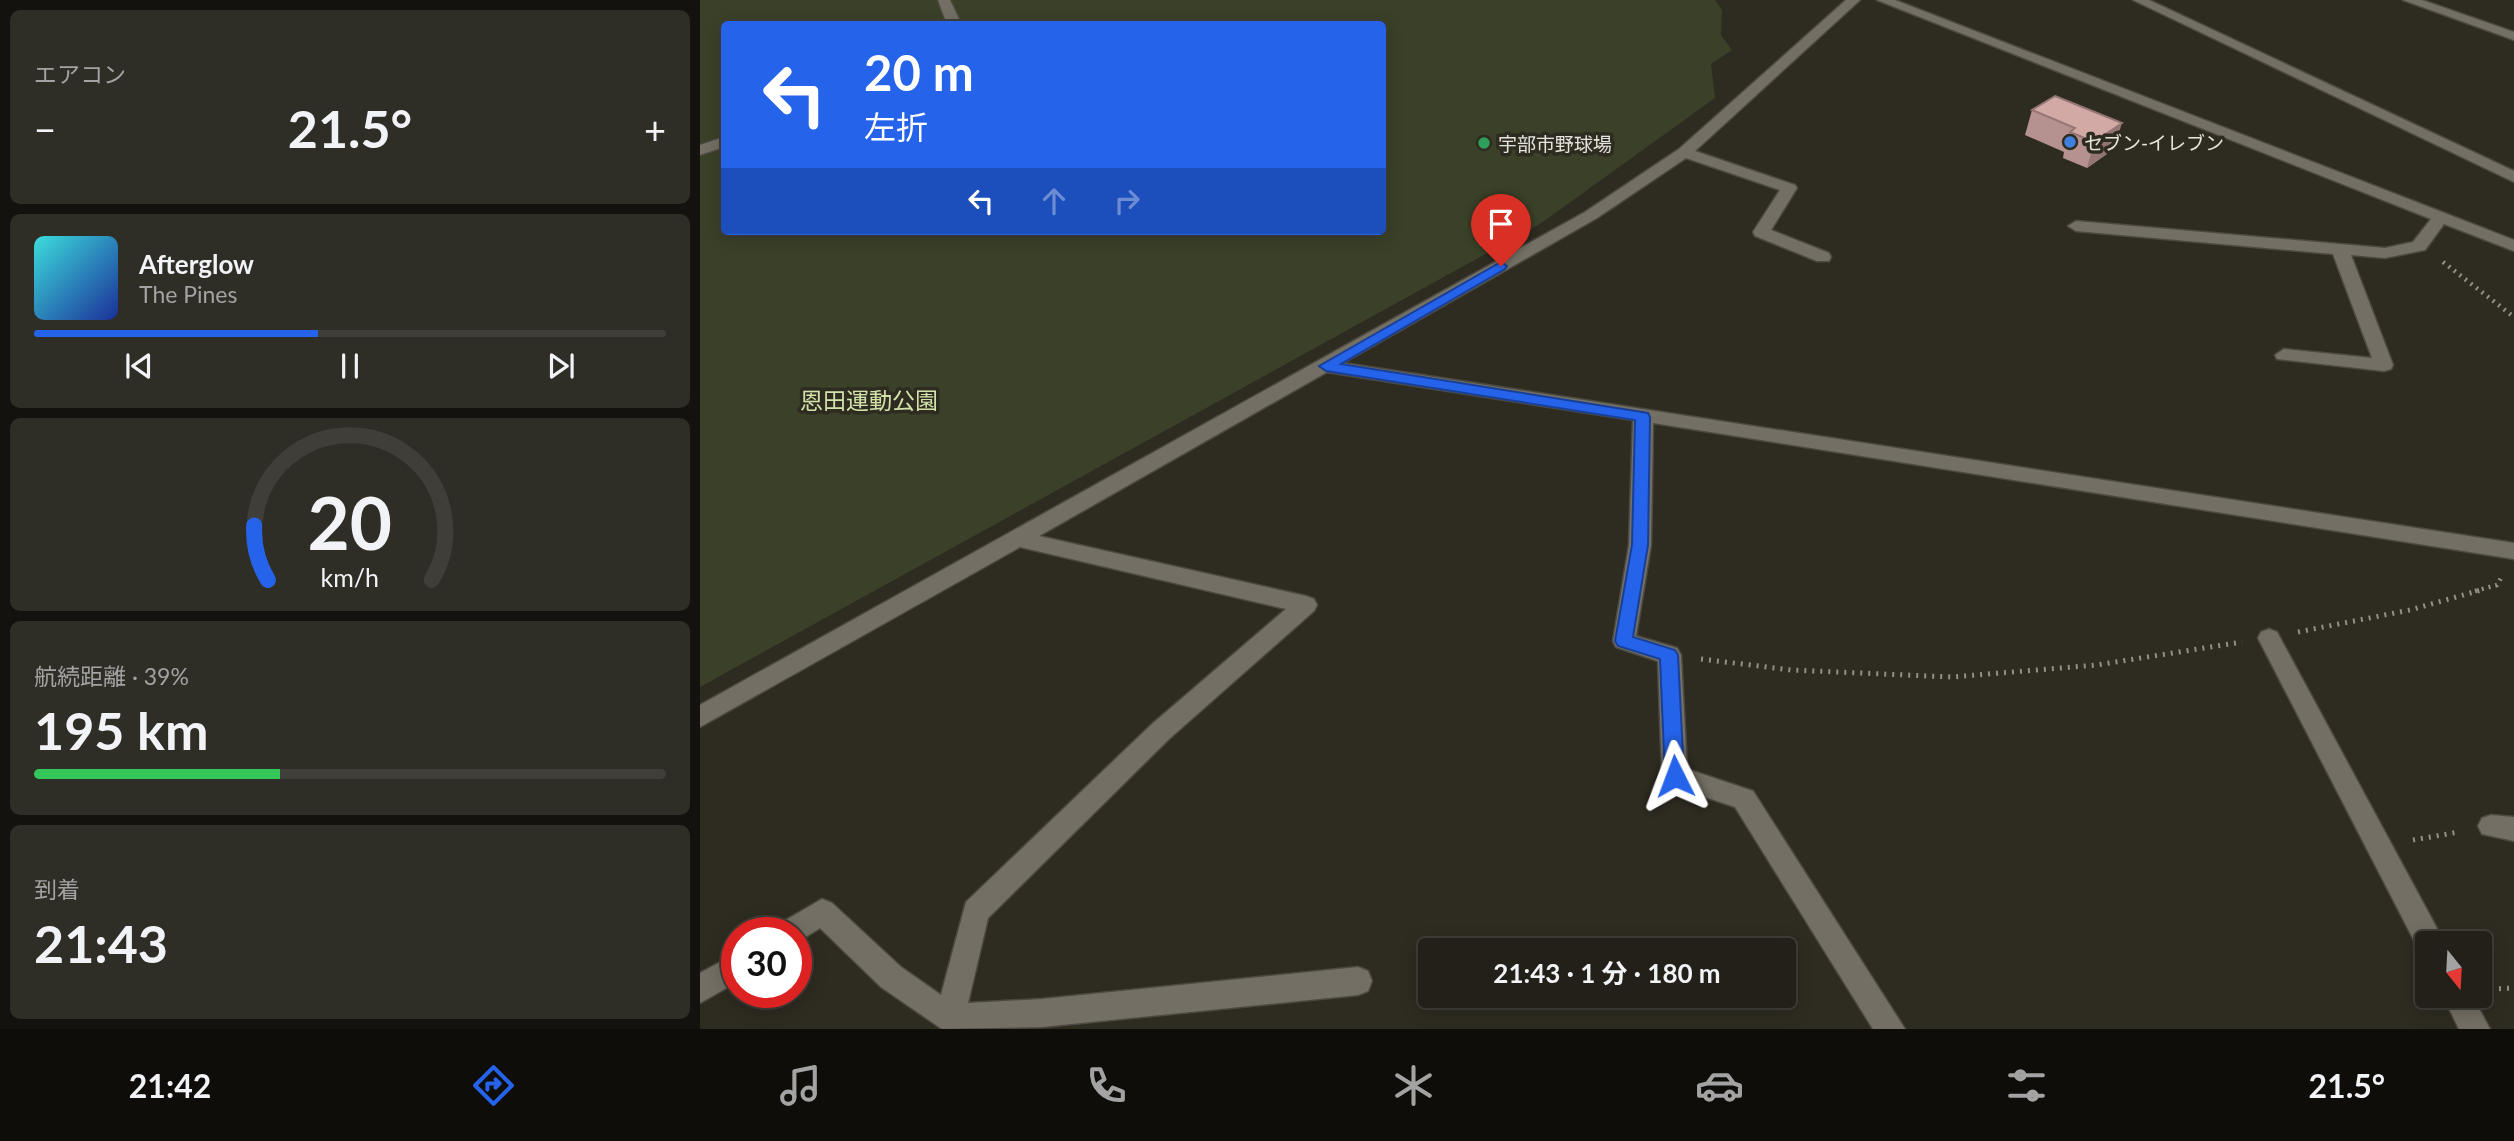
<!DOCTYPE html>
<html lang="ja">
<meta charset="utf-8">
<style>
:root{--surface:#222019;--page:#2e2d26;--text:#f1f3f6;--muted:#a2a3a2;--line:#3f3e38;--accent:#2563eb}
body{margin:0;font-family:Lato,"Noto Sans JP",sans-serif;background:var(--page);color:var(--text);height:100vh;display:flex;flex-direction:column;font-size:26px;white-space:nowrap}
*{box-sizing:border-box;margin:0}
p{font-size:23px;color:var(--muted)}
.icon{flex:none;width:38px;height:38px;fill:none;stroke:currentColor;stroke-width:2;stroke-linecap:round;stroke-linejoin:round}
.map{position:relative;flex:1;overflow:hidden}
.drawer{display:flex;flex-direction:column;gap:10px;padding:10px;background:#13120e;width:700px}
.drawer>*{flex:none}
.top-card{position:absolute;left:21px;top:21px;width:665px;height:214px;border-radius:7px;box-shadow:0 4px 18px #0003,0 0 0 2px var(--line);background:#2563eb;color:#fff;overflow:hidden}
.needle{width:46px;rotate:162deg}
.fabs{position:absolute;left:1715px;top:931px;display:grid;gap:14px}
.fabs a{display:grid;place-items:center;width:77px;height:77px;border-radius:7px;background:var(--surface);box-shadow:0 4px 18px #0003,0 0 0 2px var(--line);font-size:35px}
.speed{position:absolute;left:21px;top:917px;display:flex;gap:14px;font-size:35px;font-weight:700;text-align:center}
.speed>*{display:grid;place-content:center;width:91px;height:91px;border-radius:50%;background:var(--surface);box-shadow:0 4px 18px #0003,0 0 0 2px var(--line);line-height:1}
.speed .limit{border:10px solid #d22;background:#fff;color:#111}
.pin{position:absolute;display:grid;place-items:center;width:60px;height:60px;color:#fff;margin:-72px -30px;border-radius:50% 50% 50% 0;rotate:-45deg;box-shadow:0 0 7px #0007}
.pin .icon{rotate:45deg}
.me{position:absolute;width:77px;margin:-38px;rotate:357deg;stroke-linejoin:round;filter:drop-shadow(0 0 5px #0008)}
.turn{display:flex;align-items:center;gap:24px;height:147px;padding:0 28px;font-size:32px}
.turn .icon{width:91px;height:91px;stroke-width:2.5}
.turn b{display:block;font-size:49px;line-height:60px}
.lanes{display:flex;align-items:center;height:66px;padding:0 28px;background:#0003;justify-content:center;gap:35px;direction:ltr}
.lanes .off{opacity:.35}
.big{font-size:52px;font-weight:700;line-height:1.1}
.drawer .card{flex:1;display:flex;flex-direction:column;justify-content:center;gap:10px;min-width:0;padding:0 24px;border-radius:10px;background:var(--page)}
.drawer .dial{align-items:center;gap:0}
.dial svg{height:182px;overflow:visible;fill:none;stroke:var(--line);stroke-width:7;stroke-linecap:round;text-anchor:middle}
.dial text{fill:var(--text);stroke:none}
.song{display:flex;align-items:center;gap:21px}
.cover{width:84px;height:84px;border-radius:10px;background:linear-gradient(135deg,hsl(180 70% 55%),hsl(230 70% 35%))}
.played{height:7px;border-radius:4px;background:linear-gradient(90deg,var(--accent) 45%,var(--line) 45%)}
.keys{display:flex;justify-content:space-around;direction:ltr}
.heat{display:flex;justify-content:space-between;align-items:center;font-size:38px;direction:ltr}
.charge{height:10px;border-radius:5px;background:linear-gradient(90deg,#34c759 39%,var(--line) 0)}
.trip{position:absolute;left:718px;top:938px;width:378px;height:70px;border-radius:7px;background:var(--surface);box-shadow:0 4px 18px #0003,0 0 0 2px var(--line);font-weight:700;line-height:70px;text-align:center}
.tabs{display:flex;height:112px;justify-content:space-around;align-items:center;background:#0e0d0a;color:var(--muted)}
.tabs .icon{width:49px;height:49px}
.tabs .current{color:var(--accent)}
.tabs b{font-size:32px;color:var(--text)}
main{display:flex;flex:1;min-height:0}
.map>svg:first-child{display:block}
.green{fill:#3a4128;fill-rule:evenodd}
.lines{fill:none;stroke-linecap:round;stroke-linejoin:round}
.minor-casing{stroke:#4c4941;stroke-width:3}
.path-far1{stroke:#929188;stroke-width:4.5;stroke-dasharray:2 5;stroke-linecap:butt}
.path{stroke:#929188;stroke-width:5;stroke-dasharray:2 6;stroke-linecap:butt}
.minor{fill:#736f64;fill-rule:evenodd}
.wall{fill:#b5918f}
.shaded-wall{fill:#947674}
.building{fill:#d3a9a6;stroke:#947674;stroke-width:2}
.route{fill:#2563eb;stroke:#184099;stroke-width:2}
.shop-dot{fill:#3f7fe0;stroke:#2e2b21;stroke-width:2.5}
.leisure-dot{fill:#2e9e5b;stroke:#2e2b21;stroke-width:2.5}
.labels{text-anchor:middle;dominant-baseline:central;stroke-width:7;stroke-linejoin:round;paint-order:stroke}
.far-poi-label{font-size:19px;fill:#e5e4dd;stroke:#2e2b21;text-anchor:start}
.park-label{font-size:23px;fill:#d2e2a8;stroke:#2e2b21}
</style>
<main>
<section class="drawer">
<div class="card"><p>エアコン</p>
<div class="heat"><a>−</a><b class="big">21.5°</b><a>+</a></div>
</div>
<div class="card">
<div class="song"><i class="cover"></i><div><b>Afterglow</b><p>The Pines</p></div></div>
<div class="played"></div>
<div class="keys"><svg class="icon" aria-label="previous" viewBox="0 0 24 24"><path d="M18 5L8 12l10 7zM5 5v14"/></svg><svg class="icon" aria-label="pause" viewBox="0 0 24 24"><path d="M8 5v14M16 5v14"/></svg><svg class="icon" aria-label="next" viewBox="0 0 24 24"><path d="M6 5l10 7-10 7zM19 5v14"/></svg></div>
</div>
<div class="card dial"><svg viewBox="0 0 100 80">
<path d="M14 69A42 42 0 1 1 86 69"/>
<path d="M14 69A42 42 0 0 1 8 45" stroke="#2563eb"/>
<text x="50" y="56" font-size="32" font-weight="700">20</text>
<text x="50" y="72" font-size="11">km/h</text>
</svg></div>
<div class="card"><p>航続距離 · 39%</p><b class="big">195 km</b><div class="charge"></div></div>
<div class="card"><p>到着</p><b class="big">21:43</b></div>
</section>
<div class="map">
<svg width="1814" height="1029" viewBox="0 0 1814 1029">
<rect width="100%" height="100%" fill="#2e2b21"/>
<path class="green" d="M0 0H1015L1022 10 1021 35 1032 50 1011 64 1015 98 840 224 0 687ZM24 24H682V231H24Z"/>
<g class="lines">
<defs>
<path id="minor" d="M238 0H250L259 19 257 24H245V19Z
M1146 0H1160L995 151 1095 185 1097 188 1071 230 1129 253 1131 257 1129 261H1117L1055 236 1053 232 1080 190 986 158 897 218 643 363 1814 543V559L953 423 951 545 936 636 977 648 981 655 987 769 1053 791 1205 1029H1173L1035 807 966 784 962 776 958 661 916 647 913 641 929 545 933 420 627 372 339 536 606 596 614 599 617 605 614 611 469 739 288 918 268 1003 342 999 658 967 668 971 672 981 668 991 658 995 342 1027 242 1029 181 987 120 928 96 943V933H75L79 924 122 899 132 903 201 967 241 995 266 902 451 725 586 609 320 547 0 727V705L885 212 979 149Z
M1177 0H1195L1747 214 1814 240V251L1744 224 1725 250 1685 258 1651 255 1693 365 1691 369 1684 371 1577 359 1575 355 1584 349 1672 358 1633 254 1376 231 1368 226 1376 221 1685 248 1713 242 1731 219Z
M1433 0H1449L1814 171V182Z
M1703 0H1722L1814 32V40Z
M24 137V147L0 155V145Z
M1569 629 1577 632 1740 934 1744 943H1727V955L1720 952 1558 638 1561 632Z
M1791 815 1814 817V841L1782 834 1778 826 1782 818Z
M37 953V982L0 1003V973Z
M1743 996H1772L1790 1029H1759Z"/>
</defs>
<use href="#minor" class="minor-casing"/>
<path class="path-far1" d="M1743 262 1814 317
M1775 591 1797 585 1801 578"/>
<path class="path" d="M1598 632 1710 610 1781 590
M1001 659 1091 670 1252 677 1397 665 1542 642
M1713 840 1759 832
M1791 989 1814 988"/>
<use href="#minor" class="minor"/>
</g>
<path class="wall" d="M1355 96 1414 149 1387 168 1363 158 1364 152 1325 135 1332 110Z"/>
<path class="shaded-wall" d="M1422 123 1414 149 1387 168 1394 142Z"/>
<path class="building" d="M1355 96 1422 123 1394 142 1370 132 1375 128 1332 110Z"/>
<path class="route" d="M801 262 807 266 805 269 641 364 948 413 950 417 948 545 933 637 975 650 978 655 984 776 981 782 975 784 968 782 965 776 960 659 918 646 915 641 932 545 935 420 626 371 619 366Z"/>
<circle class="shop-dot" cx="1370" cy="142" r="7"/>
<circle class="leisure-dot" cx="784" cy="143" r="7"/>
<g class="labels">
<g class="far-poi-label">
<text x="1384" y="142">セブン-イレブン</text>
<text x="798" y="143">宇部市野球場</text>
</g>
<g class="park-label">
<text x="169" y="400">恩田運動公園</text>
</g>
</g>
</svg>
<div class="fabs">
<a><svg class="needle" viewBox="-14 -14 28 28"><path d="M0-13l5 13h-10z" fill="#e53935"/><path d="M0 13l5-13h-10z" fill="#a2a3a2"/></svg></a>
</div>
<div class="speed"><div class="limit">30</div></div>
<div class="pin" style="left:801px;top:266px;background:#d93025"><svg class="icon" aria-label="arrive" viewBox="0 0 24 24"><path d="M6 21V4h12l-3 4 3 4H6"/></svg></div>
<svg class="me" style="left:975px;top:776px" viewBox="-20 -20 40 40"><path d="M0-17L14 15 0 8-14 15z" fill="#2563eb" stroke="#fff" stroke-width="4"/></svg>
<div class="trip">21:43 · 1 分 · 180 m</div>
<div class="top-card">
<div class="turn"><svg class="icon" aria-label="left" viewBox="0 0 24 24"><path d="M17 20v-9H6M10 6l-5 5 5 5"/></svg><div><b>20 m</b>左折</div></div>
<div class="lanes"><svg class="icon" aria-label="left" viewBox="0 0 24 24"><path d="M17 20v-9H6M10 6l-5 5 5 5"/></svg><svg class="icon off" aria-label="ahead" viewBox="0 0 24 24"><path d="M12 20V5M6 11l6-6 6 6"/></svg><svg class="icon off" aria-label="right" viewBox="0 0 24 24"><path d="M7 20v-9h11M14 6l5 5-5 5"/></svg></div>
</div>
</div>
</main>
<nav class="tabs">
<b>21:42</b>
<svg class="icon current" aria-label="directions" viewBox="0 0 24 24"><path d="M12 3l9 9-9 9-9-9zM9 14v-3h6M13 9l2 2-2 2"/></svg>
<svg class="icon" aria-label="music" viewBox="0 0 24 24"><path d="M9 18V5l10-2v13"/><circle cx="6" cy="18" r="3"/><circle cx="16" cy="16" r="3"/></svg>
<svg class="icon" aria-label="phone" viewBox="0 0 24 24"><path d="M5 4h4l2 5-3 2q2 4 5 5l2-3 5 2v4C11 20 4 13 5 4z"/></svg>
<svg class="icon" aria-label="climate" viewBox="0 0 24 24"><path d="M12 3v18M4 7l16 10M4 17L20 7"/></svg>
<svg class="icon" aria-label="car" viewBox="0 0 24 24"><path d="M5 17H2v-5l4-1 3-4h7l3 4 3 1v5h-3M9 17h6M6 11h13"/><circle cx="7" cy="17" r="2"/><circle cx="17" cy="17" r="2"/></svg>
<svg class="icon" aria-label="filters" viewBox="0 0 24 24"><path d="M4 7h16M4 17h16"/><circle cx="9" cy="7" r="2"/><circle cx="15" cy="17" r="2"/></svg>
<b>21.5°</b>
</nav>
